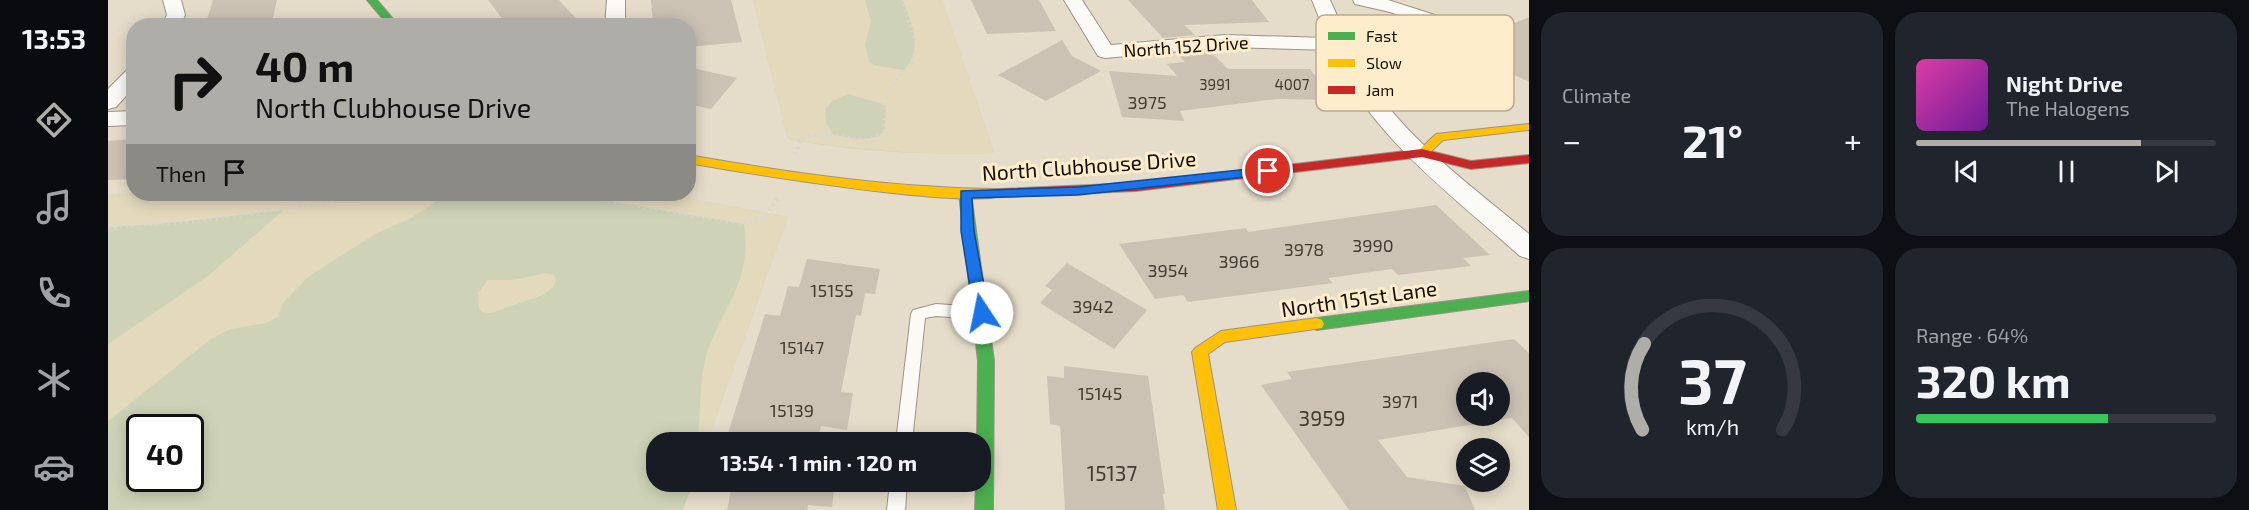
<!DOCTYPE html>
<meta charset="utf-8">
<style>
:root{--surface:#171b24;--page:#20242c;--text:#f1f3f6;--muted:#9ea1a6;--line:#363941;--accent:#aeada8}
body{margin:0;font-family:"Exo 2",sans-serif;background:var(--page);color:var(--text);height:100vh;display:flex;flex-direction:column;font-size:22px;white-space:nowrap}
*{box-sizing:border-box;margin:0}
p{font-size:20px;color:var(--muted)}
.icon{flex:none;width:33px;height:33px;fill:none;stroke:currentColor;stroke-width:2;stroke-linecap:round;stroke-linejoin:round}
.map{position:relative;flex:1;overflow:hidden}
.sheet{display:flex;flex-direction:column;gap:12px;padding:12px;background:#0d0f14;width:720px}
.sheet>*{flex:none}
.guide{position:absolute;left:18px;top:18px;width:570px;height:183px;border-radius:24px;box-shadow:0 3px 15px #0003;background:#aeada8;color:#111;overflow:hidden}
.controls{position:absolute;left:1348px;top:372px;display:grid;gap:12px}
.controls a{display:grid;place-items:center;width:54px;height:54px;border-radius:50%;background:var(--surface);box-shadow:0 3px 15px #0003;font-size:30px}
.speed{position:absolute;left:18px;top:414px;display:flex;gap:12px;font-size:30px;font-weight:700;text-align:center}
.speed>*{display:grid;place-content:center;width:78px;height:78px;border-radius:50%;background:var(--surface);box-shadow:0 3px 15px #0003;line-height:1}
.speed .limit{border:3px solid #111;border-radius:9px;background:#fff;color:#111}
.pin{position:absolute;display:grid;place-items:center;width:51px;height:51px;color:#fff;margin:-26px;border:3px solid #fff;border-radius:50%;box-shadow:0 2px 6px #0007}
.me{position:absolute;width:66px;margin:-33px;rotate:349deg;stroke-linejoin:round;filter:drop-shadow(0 0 4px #0008)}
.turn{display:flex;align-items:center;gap:21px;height:126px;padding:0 30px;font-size:27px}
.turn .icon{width:78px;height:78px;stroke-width:2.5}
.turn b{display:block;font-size:42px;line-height:51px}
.then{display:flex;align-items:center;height:57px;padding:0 30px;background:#0003;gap:12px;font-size:22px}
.big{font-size:45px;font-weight:700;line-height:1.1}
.sheet .card{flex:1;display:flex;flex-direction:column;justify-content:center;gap:9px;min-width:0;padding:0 21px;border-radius:24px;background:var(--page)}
.sheet .dial{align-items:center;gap:0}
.dial svg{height:156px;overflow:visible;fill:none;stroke:var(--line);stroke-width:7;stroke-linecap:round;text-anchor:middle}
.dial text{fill:var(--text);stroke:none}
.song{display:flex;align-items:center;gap:18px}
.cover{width:72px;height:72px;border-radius:9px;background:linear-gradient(135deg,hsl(320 70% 55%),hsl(280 70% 35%))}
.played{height:6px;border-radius:3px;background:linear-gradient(90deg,var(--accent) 75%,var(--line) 75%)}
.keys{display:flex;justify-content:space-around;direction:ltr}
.heat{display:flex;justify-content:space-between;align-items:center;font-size:33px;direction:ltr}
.charge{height:9px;border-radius:4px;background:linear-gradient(90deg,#34c759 64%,var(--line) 0)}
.sheet .tiles{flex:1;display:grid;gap:12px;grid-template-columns:repeat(2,1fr)}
.trip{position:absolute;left:538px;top:432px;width:345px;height:60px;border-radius:24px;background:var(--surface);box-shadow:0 3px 15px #0003;font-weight:700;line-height:60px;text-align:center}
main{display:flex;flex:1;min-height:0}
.tab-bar{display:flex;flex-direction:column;width:108px;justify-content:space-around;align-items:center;background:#090b0e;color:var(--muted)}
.tab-bar .icon{width:42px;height:42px}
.tab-bar .active{color:var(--accent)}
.tab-bar b{font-size:27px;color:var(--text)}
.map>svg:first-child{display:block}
.green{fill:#ced3b7;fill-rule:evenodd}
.sand{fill:#e3dabd;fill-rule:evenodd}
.building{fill:#cbc2b4;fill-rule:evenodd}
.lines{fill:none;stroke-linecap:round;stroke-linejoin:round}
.lane-casing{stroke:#9b9486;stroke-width:2}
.street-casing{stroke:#9b9486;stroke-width:2}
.fast-casing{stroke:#9b9486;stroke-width:2}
.slow-casing{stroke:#9b9486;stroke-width:2}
.jam-casing{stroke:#9b9486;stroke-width:2}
.path-far1{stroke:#d9d6d0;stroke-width:3;stroke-dasharray:1.5 4;stroke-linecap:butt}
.path{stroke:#d9d6d0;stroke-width:4;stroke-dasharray:1.5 4.5;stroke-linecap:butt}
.lane{fill:#fbfaf7;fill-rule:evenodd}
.street{fill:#fbfaf7;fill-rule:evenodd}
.fast{fill:#4caf50;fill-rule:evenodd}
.slow{fill:#ffc107;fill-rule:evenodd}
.jam{fill:#c62828;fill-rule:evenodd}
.route{fill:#1a73e8;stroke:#114b97;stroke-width:1.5}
.labels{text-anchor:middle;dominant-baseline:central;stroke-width:6;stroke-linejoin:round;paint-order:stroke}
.far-number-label{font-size:15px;fill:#423c30}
.far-street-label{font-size:18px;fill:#140f04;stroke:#feedca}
.number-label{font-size:18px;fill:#423c30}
.street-label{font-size:21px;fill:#140f04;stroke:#feedca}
.near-number-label{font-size:21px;fill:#423c30}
.key{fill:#feedca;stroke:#b8aa8f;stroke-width:1.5}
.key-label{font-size:16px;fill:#140f04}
</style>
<main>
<nav class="tab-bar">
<b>13:53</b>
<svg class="icon active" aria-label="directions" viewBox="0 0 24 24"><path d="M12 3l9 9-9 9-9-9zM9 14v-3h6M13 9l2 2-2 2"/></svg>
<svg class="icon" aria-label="music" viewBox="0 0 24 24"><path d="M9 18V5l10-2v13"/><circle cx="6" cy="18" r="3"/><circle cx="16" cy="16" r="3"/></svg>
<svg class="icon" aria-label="phone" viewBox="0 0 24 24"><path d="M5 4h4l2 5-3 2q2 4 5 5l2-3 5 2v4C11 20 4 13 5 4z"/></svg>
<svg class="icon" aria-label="climate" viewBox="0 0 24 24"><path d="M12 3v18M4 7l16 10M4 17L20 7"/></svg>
<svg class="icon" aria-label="car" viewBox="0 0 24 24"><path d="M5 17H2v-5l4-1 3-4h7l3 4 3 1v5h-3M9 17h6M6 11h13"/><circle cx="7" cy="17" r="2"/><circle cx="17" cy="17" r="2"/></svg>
</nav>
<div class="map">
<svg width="1421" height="510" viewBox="0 0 1421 510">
<rect width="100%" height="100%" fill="#e5dcc9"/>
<path class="green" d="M645 0H834L886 153C816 155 749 152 680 139Z
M33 194H558L680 217 599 442H549V482H585L575 510H0V195ZM32 428H82V478H32Z"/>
<path class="sand" d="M645 0H757L763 21 757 45 761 62 769 66 796 70C816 48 804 25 795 0H834L886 153C816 155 749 151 680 139ZM740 94 778 105 777 129 772 136 753 140 725 135 718 123 717 109 724 101Z
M33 194H363L335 197 301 219 269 233 200 277 175 303 170 317 158 323 123 329 103 339 0 421V344L100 276 176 210 51 224 0 227V195Z
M459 194H558L680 217 599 442H589C594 412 590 380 600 351 617 301 644 282 636 224Z
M438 273 446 275 448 280 445 287 435 295 383 313 374 312 371 308 370 293 380 280H406Z"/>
<path class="building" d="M105 0H169L163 26H97Z
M380 0H451L475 26H400Z
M543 0H623L634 42 580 47V26H545Z
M863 0H931L948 31 879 34Z
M1020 0H1144L1161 22 1076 25 1087 35 1055 38Z
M1421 17V82L1350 48Z
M954 40 964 56 993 71 938 101 890 75Z
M1102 51 1120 69H1202L1225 100 1169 99 1072 111 1076 121 1014 117 1001 71 1069 76 1059 64 1077 62 1069 54Z
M580 67 629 78 603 109 580 104Z
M26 139V179L0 180V141Z
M1328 205 1382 255 1355 258 1363 266 1290 275 1284 269 1220 278 1225 283 1080 302 1075 295 1047 299 1011 244 1138 228 1140 232Z
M699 259 772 269 767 294 757 293 753 316 748 315 733 392 745 393 739 430 713 426 709 442H633L618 440 657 314 672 316 680 286 691 287Z
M959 263 1039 310 1006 349 932 303 944 290 937 286Z
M1406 339 1421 353V437L1404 418 1270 440 1299 477 1357 486 1367 510H1241L1153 385 1184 379 1179 372ZM1359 382H1392V416H1359Z
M956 366 1040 376 1057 494H1055L1057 510H957L952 426 942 424 939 376 956 378Z
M625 482H727L724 507 700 505 699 510H619Z"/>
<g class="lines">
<defs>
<path id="lane" d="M828 304 871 307 876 309 878 313 876 317 871 319 828 316 817 318 804 442H788L803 314 805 310Z
M782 482H799L797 510H779Z"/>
<path id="street" d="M55 0H73L77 15 72 26H53L59 15Z
M499 0H517V26H497Z
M956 0H974L1003 45 1117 35 1219 38 1204 0H1222C1234 25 1243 51 1257 75 1297 139 1364 186 1421 234V259L1412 256C1344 195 1262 136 1224 50L1117 47 997 58 990 56Z
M1245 0H1280L1330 16 1333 20 1323 26 1282 12 1247 4Z
M26 68V87L8 107 0 109V89L19 70Z
M26 111V125L0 126V112Z"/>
<path id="fast" d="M259 0H269L291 26H281Z
M857 190 863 194 886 361 885 510H867L868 482H873V442H869L870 361 851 194Z
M1421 291V301L1209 330 1204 328 1202 324 1204 320 1209 318Z"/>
<path id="slow" d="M1421 124V130L1335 140 1318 156H1310L1308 153 1328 134Z
M580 155C684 173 786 188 891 189L897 193C879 214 620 170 580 163Z
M1209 318 1214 320 1216 324 1214 328 1117 342 1100 354 1128 510H1110L1084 352 1087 348 1113 331Z"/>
<path id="jam" d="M1314 149 1363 161 1421 155V163L1363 169 1314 157 1028 191 891 197 885 193 891 189 1028 183Z"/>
</defs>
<use href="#lane" class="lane-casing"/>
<use href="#street" class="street-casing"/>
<use href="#fast" class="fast-casing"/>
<use href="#slow" class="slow-casing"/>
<use href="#jam" class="jam-casing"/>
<path class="path-far1" d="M701 135H726
M772 135 775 133 779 91 804 62 809 48 795 0"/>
<path class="path" d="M716 134 757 140 774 134
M687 154 694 138 710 134
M459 194 636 224 658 217 670 197
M0 227 89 221 252 199 363 194"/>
<use href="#lane" class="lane"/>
<use href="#street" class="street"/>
<use href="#fast" class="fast"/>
<use href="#slow" class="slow"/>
<use href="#jam" class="jam"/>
</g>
<path class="route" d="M1160 167 1166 171 1165 174 970 195 864 198 866 231 881 313 874 318 866 313 853 231V191L970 187Z"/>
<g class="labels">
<g class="far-number-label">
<text x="1107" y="84">3991</text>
<text x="1184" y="84">4007</text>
</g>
<g class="far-street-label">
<text transform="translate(1078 46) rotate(-4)">North 152 Drive</text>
</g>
<g class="number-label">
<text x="1039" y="102">3975</text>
<text x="1265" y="245">3990</text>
<text x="1196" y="249">3978</text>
<text x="1131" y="261">3966</text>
<text x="1060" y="270">3954</text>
<text x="724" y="290">15155</text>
<text x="985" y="306">3942</text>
<text x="694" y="347">15147</text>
<text x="992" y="393">15145</text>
<text x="1292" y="401">3971</text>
<text x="684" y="410">15139</text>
</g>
<g class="street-label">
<text transform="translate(981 165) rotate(-4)">North Clubhouse Drive</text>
<text transform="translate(1251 298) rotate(-8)">North 151st Lane</text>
</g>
<g class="near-number-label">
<text x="1214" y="417">3959</text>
<text x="1004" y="472">15137</text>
</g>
</g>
<rect x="1208" y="15" width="198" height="96" rx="9" class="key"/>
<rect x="1220" y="32" width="27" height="8" fill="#4caf50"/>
<rect x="1220" y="59" width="27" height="8" fill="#ffc107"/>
<rect x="1220" y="86" width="27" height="8" fill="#c62828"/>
<g class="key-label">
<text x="1258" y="42">Fast</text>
<text x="1258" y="69">Slow</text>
<text x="1258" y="96">Jam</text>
</g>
</svg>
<div class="controls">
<a><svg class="icon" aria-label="sound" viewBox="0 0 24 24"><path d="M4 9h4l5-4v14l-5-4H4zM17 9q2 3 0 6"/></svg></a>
<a><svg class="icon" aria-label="layers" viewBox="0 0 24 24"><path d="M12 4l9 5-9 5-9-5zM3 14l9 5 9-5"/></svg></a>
</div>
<div class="speed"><div class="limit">40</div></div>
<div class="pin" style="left:1160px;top:171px;background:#d93025"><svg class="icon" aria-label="arrive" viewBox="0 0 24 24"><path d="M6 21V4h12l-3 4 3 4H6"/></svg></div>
<svg class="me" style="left:874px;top:313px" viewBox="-20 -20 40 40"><circle r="19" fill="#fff"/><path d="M0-13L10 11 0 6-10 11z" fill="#1a73e8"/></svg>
<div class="trip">13:54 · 1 min · 120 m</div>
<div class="guide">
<div class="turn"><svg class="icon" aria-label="right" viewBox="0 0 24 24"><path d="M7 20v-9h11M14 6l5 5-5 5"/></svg><div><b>40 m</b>North Clubhouse Drive</div></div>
<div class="then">Then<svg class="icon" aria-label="arrive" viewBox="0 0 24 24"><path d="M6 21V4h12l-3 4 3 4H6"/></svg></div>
</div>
</div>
<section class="sheet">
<div class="tiles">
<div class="card"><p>Climate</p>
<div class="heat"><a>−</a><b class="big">21°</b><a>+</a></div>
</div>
<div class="card">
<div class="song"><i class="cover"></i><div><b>Night Drive</b><p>The Halogens</p></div></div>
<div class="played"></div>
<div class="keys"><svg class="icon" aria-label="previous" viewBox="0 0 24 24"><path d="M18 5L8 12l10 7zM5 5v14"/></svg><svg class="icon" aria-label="pause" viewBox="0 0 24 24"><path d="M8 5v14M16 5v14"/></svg><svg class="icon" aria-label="next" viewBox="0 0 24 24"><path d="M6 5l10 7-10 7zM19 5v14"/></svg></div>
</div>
<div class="card dial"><svg viewBox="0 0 100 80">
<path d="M14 69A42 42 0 1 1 86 69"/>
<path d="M14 69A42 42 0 0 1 15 25" stroke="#aeada8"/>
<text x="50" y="56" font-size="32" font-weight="700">37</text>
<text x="50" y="72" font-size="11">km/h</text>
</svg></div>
<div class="card"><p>Range · 64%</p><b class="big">320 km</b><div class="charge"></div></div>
</div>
</section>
</main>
